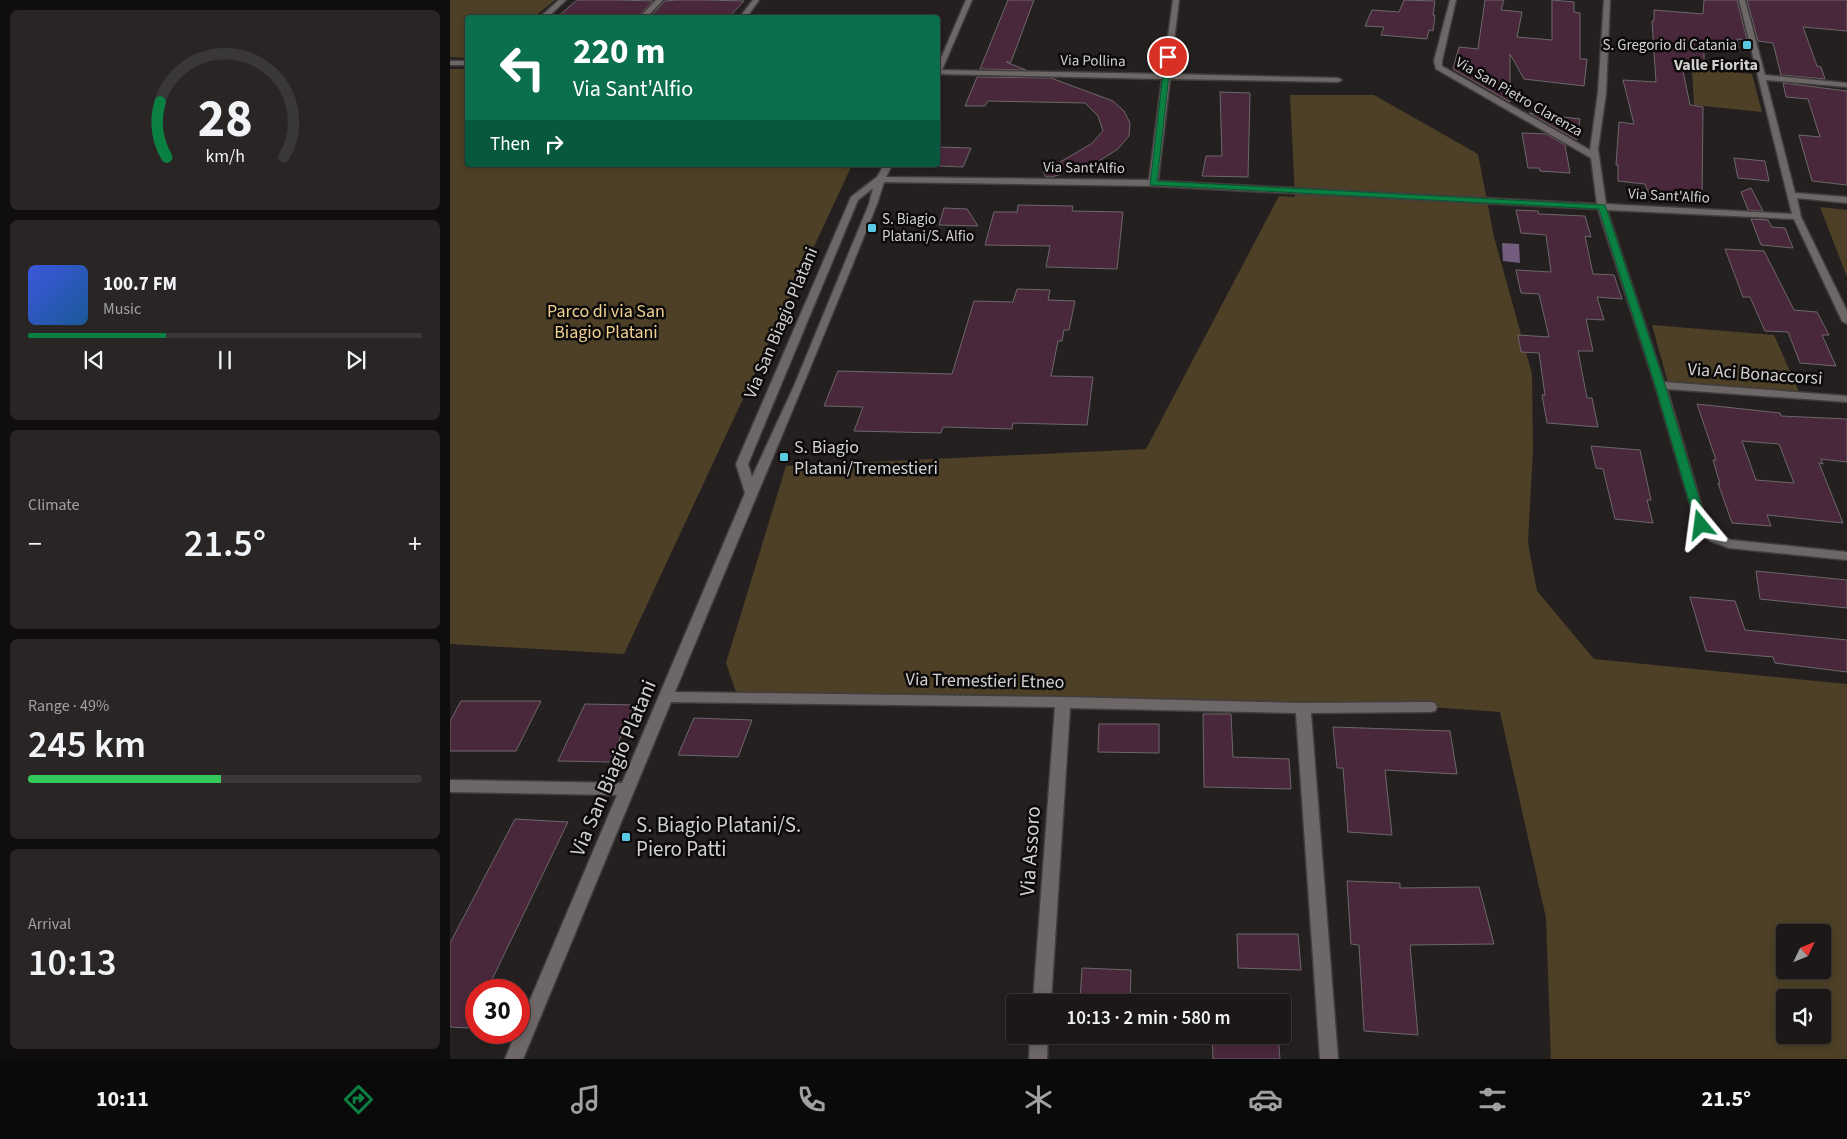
<!DOCTYPE html>
<meta charset="utf-8">
<style>
:root{--surface:#1c1818;--page:#292525;--text:#f1f3f6;--muted:#a0a0a2;--line:#3a3737;--accent:#0b8043}
body{margin:0;font-family:"Source Sans 3",sans-serif;background:var(--page);color:var(--text);height:100vh;display:flex;flex-direction:column;font-size:19px;white-space:nowrap}
*{box-sizing:border-box;margin:0}
p{font-size:16px;color:var(--muted)}
.icon{flex:none;width:28px;height:28px;fill:none;stroke:currentColor;stroke-width:2;stroke-linecap:round;stroke-linejoin:round}
.map{position:relative;flex:1;overflow:hidden}
.drawer{display:flex;flex-direction:column;gap:10px;padding:10px;background:#0f0d0d;width:450px}
.drawer>*{flex:none}
.hud{position:absolute;left:15px;top:15px;width:475px;height:152px;border-radius:5px;box-shadow:0 2px 8px #0003,0 0 0 1px var(--line);background:#0b6e4f;color:#fff;overflow:hidden}
.needle{width:32px;rotate:47deg}
.controls{position:absolute;left:1326px;top:924px;display:grid;gap:10px}
.controls a{display:grid;place-items:center;width:55px;height:55px;border-radius:5px;background:var(--surface);box-shadow:0 2px 8px #0003,0 0 0 1px var(--line);font-size:25px}
.speed{position:absolute;left:15px;top:979px;display:flex;gap:10px;font-size:25px;font-weight:700;text-align:center}
.speed>*{display:grid;place-content:center;width:65px;height:65px;border-radius:50%;background:var(--surface);box-shadow:0 2px 8px #0003,0 0 0 1px var(--line);line-height:1}
.speed .limit{border:8px solid #d22;background:#fff;color:#111}
.pin{position:absolute;display:grid;place-items:center;width:42px;height:42px;color:#fff;margin:-21px;border:2px solid #fff;border-radius:50%;box-shadow:0 1px 5px #0007}
.me{position:absolute;width:55px;margin:-28px;rotate:344deg;stroke-linejoin:round;filter:drop-shadow(0 0 4px #0008)}
.turn{display:flex;align-items:center;gap:18px;height:105px;padding:0 25px;font-size:22px}
.turn .icon{width:65px;height:65px;stroke-width:2.5}
.turn b{display:block;font-size:35px;line-height:42px}
.then{display:flex;align-items:center;height:48px;padding:0 25px;background:#0003;gap:10px;font-size:19px}
.big{font-size:38px;font-weight:600;line-height:1.1}
.drawer .widget{flex:1;display:flex;flex-direction:column;justify-content:center;gap:8px;min-width:0;padding:0 18px;border-radius:8px;background:var(--page)}
.drawer .dial{align-items:center;gap:0}
.dial svg{height:130px;overflow:visible;fill:none;stroke:var(--line);stroke-width:7;stroke-linecap:round;text-anchor:middle}
.dial text{fill:var(--text);stroke:none}
.song{display:flex;align-items:center;gap:15px}
.cover{width:60px;height:60px;border-radius:8px;background:linear-gradient(135deg,hsl(230 70% 55%),hsl(210 70% 35%))}
.played{height:5px;border-radius:2px;background:linear-gradient(90deg,var(--accent) 35%,var(--line) 35%)}
.keys{display:flex;justify-content:space-around;direction:ltr}
.heat{display:flex;justify-content:space-between;align-items:center;font-size:28px;direction:ltr}
.charge{height:8px;border-radius:4px;background:linear-gradient(90deg,#34c759 49%,var(--line) 0)}
.trip{position:absolute;left:556px;top:994px;width:285px;height:50px;border-radius:5px;background:var(--surface);box-shadow:0 2px 8px #0003,0 0 0 1px var(--line);font-weight:600;line-height:50px;text-align:center}
.menu{display:flex;height:80px;justify-content:space-around;align-items:center;background:#0b0a0a;color:var(--muted)}
.menu .icon{width:35px;height:35px}
.menu .current{color:var(--accent)}
.menu b{font-size:22px;color:var(--text)}
main{display:flex;flex:1;min-height:0}
.map>svg:first-child{display:block}
.green{fill:#4d4027;fill-rule:evenodd}
.water{fill:#725d7e}
.building{fill:#49283b;stroke:#6c676a;fill-rule:evenodd}
.lines{fill:none;stroke-linecap:round;stroke-linejoin:round}
.street-casing{stroke:#413d3d;stroke-width:3}
.street{fill:#6d6767;fill-rule:evenodd}
.route{fill:#0b8043;stroke:#07532c}
.poi-dot{fill:#57c9e2;stroke:#0c0a0a;stroke-width:2}
.labels{text-anchor:middle;dominant-baseline:central;stroke-width:5;stroke-linejoin:round;paint-order:stroke}
.far-poi-label{font-size:15px;fill:#d3d0d0;stroke:#0c0a0a;text-anchor:end}
.far-street-label{font-size:15px;fill:#d3d0d0;stroke:#0c0a0a}
.far-neighbourhood-label{font-size:16px;font-weight:bold;fill:#d3d0d0;stroke:#0c0a0a}
.park-label{font-size:18px;fill:#f0d091;stroke:#0c0a0a}
.street-label{font-size:18px;fill:#d3d0d0;stroke:#0c0a0a}
.poi-label{font-size:18px;fill:#d3d0d0;stroke:#0c0a0a;text-anchor:start}
.near-street-label{font-size:21px;fill:#d3d0d0;stroke:#0c0a0a}
.near-poi-label{font-size:21px;fill:#d3d0d0;stroke:#0c0a0a;text-anchor:start}
</style>
<main>
<section class="drawer">
<div class="widget dial"><svg viewBox="0 0 100 80">
<path d="M14 69A42 42 0 1 1 86 69"/>
<path d="M14 69A42 42 0 0 1 10 35" stroke="#0b8043"/>
<text x="50" y="56" font-size="32" font-weight="700">28</text>
<text x="50" y="72" font-size="11">km/h</text>
</svg></div>
<div class="widget">
<div class="song"><i class="cover"></i><div><b>100.7 FM</b><p>Music</p></div></div>
<div class="played"></div>
<div class="keys"><svg class="icon" aria-label="previous" viewBox="0 0 24 24"><path d="M18 5L8 12l10 7zM5 5v14"/></svg><svg class="icon" aria-label="pause" viewBox="0 0 24 24"><path d="M8 5v14M16 5v14"/></svg><svg class="icon" aria-label="next" viewBox="0 0 24 24"><path d="M6 5l10 7-10 7zM19 5v14"/></svg></div>
</div>
<div class="widget"><p>Climate</p>
<div class="heat"><a>−</a><b class="big">21.5°</b><a>+</a></div>
</div>
<div class="widget"><p>Range · 49%</p><b class="big">245 km</b><div class="charge"></div></div>
<div class="widget"><p>Arrival</p><b class="big">10:13</b></div>
</section>
<div class="map">
<svg width="1397" height="1059" viewBox="0 0 1397 1059">
<rect width="100%" height="100%" fill="#252020"/>
<path class="green" d="M0 0H105L84 17 18 18 17 58 0 57Z
M1242 68 1302 74 1312 112 1244 105Z
M0 69H17L18 165H402L174 654 0 644Z
M840 95H924L1028 154 1044 237 1082 374 1083 450 1078 543 1087 591 1144 659 1397 684V1059H1101L1096 918 1050 712 980 707 288 698 276 663 336 466 696 449 829 196 845 197ZM1335 932H1372V970H1335ZM1335 998H1372V1035H1335Z
M1370 207 1397 210V277Z
M1202 325 1324 335 1349 392 1218 383Z"/>
<path class="water" d="M1052 243 1069 244 1070 263 1053 261Z"/>
<path class="building" d="M127 0H169L203 1 187 18H106Z
M226 0H257L294 1 278 18H199L215 1Z
M558 0H584L561 62H556L576 70 530 69Z
M954 0 985 1 983 15H985L983 31 979 30 977 39 931 35 934 27 915 26 922 10 949 12Z
M1035 0H1054L1051 10 1072 12 1067 37 1102 40V0L1124 2V12L1130 13V59H1137L1134 86 1074 79 1060 54V102L1003 69 1009 47 1028 49Z
M1254 0H1287L1297 40 1287 39 1289 48 1274 47V49L1254 51V68L1232 66 1240 105 1253 107 1252 202 1201 199 1195 184 1168 181V165H1166L1169 122 1184 124 1173 80 1206 82 1202 21H1204V10L1253 14Z
M1297 0H1397V31L1353 27 1367 66 1371 67 1375 79 1331 75 1323 43 1308 41Z
M527 77 601 78 663 101 674 111 680 123 679 136 668 149 649 161 602 177H596L593 172 641 144 653 131 648 116 635 103 538 101 535 106H515Z
M1333 83 1397 91V185L1362 181 1349 135 1370 137 1358 99 1336 97Z
M770 92 800 93 798 177 752 176 756 156H772Z
M1079 113 1130 119 1127 140Z
M1072 133 1096 134 1115 145 1120 173 1090 171 1089 168H1078Z
M488 147 521 148 513 167 488 166Z
M1284 158 1315 161 1319 181 1288 178Z
M1301 188 1313 211 1298 210 1291 192Z
M568 205 623 206 622 211 673 212 667 269 596 267 600 246 535 245 544 212H567Z
M494 208 517 209 528 226 489 225Z
M1066 210 1088 211 1089 214 1135 216 1141 237 1135 236 1143 274 1164 275 1172 299 1147 297 1154 320 1136 319 1143 351H1128L1137 398H1142L1148 427 1097 423 1092 395H1095L1089 353 1071 352 1068 335 1099 337 1089 294 1071 293 1066 270 1101 272 1096 235 1071 233Z
M1301 219 1318 220 1322 227 1335 228 1343 248 1311 245Z
M1275 249 1314 251 1344 310 1367 312 1379 335H1372L1386 366 1350 363 1338 332 1315 331 1300 297H1293Z
M567 289 600 290 598 300 625 301 619 330H614L612 341H608L601 376 643 377 637 425 563 423 562 429 493 427 491 433 404 431 413 407 374 406 388 371 502 374 524 301 563 302Z
M1247 404 1330 413 1331 416 1397 419V462L1371 459 1373 464 1369 463 1393 523 1317 515 1321 526 1282 523 1268 483 1270 484 1263 460H1266ZM1292 441 1329 444 1344 483 1306 480Z
M1141 446 1190 450 1201 500H1197L1203 523 1165 519 1153 469 1146 468Z
M1306 571 1397 580V608L1310 599Z
M1240 597 1285 601 1295 630 1397 640V672L1325 663 1323 657 1256 651Z
M11 701H91L66 751H0V721Z
M135 704 184 705 160 762 108 761Z
M753 714H781L783 757 839 759 841 789 754 787Z
M244 718 302 720 288 757 228 755Z
M649 724H709V753L648 752Z
M883 727 1000 731 1007 774 935 770 942 835 898 832 893 768H887Z
M65 819 118 822 37 990H26V1011L18 1028 0 1027V943Z
M897 881 950 883V888L1029 887 1044 944 960 945 968 1035 914 1031 909 945 901 944Z
M787 934H848L851 970 788 968Z
M632 968 681 970 680 1002H630Z
M762 1035H828L830 1059H763Z"/>
<g class="lines">
<defs>
<path id="street" d="M109 0H116L97 18H89Z
M206 0H213L196 18H189Z
M303 0H309L296 18H289Z
M516 0H522L492 70 713 74 723 0H729L720 74 888 78 892 80 888 82 720 79 708 181 1147 204 1141 158 986 69 984 61 1000 0H1006L992 61V66L1140 150 1148 93 1154 0H1160L1156 93 1148 149 1156 204 1342 214 1289 0H1295L1315 75 1397 83V87L1316 80 1345 193 1397 197V203L1347 198 1351 217 1397 311V324L1392 321 1344 219 1157 210 1214 382 1397 396V402L1217 389 1257 524 1268 535 1281 540 1397 552V560L1279 548 1260 541 1247 528 1205 385 1148 209 703 186 434 182 427 204C362 367 292 529 225 692L613 697 853 703 980 702 985 703 987 707 985 711 980 712 861 713 888 1059H870L846 713 620 708 601 1002H583L605 707 221 702 73 1059H55L66 1032H69V1026L167 795 0 792V780L172 783 295 493 286 464 401 197 427 177 434 165H442L436 177 699 180 712 79 488 74V65ZM423 188 419 204 344 386 302 477 298 464 408 200Z
M0 61H18V65H0Z
M580 1035H598L597 1059H579Z"/>
</defs>
<use href="#street" class="street-casing"/>
<use href="#street" class="street"/>
</g>
<path class="route" d="M718 55 721 57 707 181 1155 205 1215 385 1257 525 1255 527 1251 528 1246 525 1205 385 1149 209 700 185 715 57Z"/>
<g class="poi-dot">
<rect x="1292" y="40" width="10" height="10" rx="2.5"/>
<rect x="417" y="223" width="10" height="10" rx="2.5"/>
<rect x="329" y="452" width="10" height="10" rx="2.5"/>
<rect x="171" y="832" width="10" height="10" rx="2.5"/>
</g>
<g class="labels">
<g class="far-poi-label">
<text x="1287" y="45">S. Gregorio di Catania</text>
<text x="432" y="219" text-anchor="start">S. Biagio<tspan x="432" dy="17">Platani/S. Alfio</tspan></text>
</g>
<g class="far-street-label">
<text transform="translate(643 61) rotate(1)">Via Pollina</text>
<text transform="translate(1069 97) rotate(30)">Via San Pietro Clarenza</text>
<text transform="translate(634 168) rotate(1)">Via Sant'Alfio</text>
<text transform="translate(1219 196) rotate(3)">Via Sant'Alfio</text>
</g>
<g class="far-neighbourhood-label">
<text x="1266" y="65">Valle Fiorita</text>
</g>
<g class="park-label">
<text x="156" y="311">Parco di via San<tspan x="156" dy="21">Biagio Platani</tspan></text>
</g>
<g class="street-label">
<text transform="translate(331 323) rotate(-67)">Via San Biagio Platani</text>
<text transform="translate(1305 374) rotate(4)">Via Aci Bonaccorsi</text>
<text transform="translate(535 681) rotate(1)">Via Tremestieri Etneo</text>
</g>
<g class="poi-label">
<text x="344" y="447">S. Biagio<tspan x="344" dy="21">Platani/Tremestieri</tspan></text>
</g>
<g class="near-street-label">
<text transform="translate(163 768) rotate(-67)">Via San Biagio Platani</text>
<text transform="translate(580 851) rotate(-86)">Via Assoro</text>
</g>
<g class="near-poi-label">
<text x="186" y="825">S. Biagio Platani/S.<tspan x="186" dy="24">Piero Patti</tspan></text>
</g>
</g>
</svg>
<div class="controls">
<a><svg class="needle" viewBox="-14 -14 28 28"><path d="M0-13l5 13h-10z" fill="#e53935"/><path d="M0 13l5-13h-10z" fill="#a0a0a2"/></svg></a>
<a><svg class="icon" aria-label="sound" viewBox="0 0 24 24"><path d="M4 9h4l5-4v14l-5-4H4zM17 9q2 3 0 6"/></svg></a>
</div>
<div class="speed"><div class="limit">30</div></div>
<div class="pin" style="left:718px;top:57px;background:#d93025"><svg class="icon" aria-label="arrive" viewBox="0 0 24 24"><path d="M6 21V4h12l-3 4 3 4H6"/></svg></div>
<svg class="me" style="left:1251px;top:525px" viewBox="-20 -20 40 40"><path d="M0-17L14 15 0 8-14 15z" fill="#0b8043" stroke="#fff" stroke-width="4"/></svg>
<div class="trip">10:13 · 2 min · 580 m</div>
<div class="hud">
<div class="turn"><svg class="icon" aria-label="left" viewBox="0 0 24 24"><path d="M17 20v-9H6M10 6l-5 5 5 5"/></svg><div><b>220 m</b>Via Sant'Alfio</div></div>
<div class="then">Then<svg class="icon" aria-label="right" viewBox="0 0 24 24"><path d="M7 20v-9h11M14 6l5 5-5 5"/></svg></div>
</div>
</div>
</main>
<nav class="menu">
<b>10:11</b>
<svg class="icon current" aria-label="directions" viewBox="0 0 24 24"><path d="M12 3l9 9-9 9-9-9zM9 14v-3h6M13 9l2 2-2 2"/></svg>
<svg class="icon" aria-label="music" viewBox="0 0 24 24"><path d="M9 18V5l10-2v13"/><circle cx="6" cy="18" r="3"/><circle cx="16" cy="16" r="3"/></svg>
<svg class="icon" aria-label="phone" viewBox="0 0 24 24"><path d="M5 4h4l2 5-3 2q2 4 5 5l2-3 5 2v4C11 20 4 13 5 4z"/></svg>
<svg class="icon" aria-label="climate" viewBox="0 0 24 24"><path d="M12 3v18M4 7l16 10M4 17L20 7"/></svg>
<svg class="icon" aria-label="car" viewBox="0 0 24 24"><path d="M5 17H2v-5l4-1 3-4h7l3 4 3 1v5h-3M9 17h6M6 11h13"/><circle cx="7" cy="17" r="2"/><circle cx="17" cy="17" r="2"/></svg>
<svg class="icon" aria-label="filters" viewBox="0 0 24 24"><path d="M4 7h16M4 17h16"/><circle cx="9" cy="7" r="2"/><circle cx="15" cy="17" r="2"/></svg>
<b>21.5°</b>
</nav>
